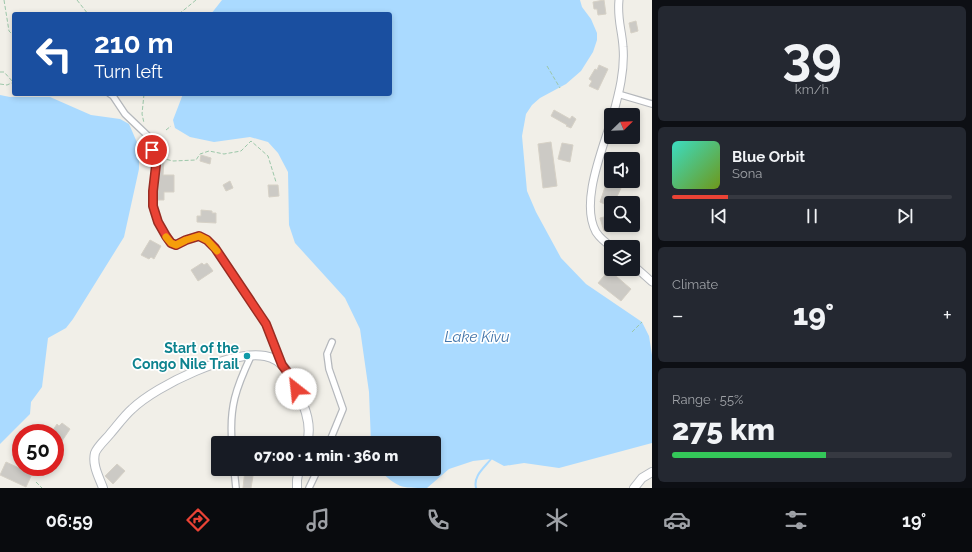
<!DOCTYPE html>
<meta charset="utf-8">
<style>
:root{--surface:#171b24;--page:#242831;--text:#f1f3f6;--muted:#9ea1a6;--line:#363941;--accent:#ea4335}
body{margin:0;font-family:Raleway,sans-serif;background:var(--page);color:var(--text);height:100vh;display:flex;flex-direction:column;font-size:15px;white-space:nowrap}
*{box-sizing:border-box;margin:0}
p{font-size:13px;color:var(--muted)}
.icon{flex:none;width:22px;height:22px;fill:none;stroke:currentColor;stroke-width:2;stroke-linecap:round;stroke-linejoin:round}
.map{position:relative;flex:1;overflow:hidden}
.details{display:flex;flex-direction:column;gap:6px;padding:6px;background:#0d0f14;width:320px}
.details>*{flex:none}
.top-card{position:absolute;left:12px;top:12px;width:380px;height:84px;border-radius:4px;box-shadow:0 2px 6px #0003;background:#1a4fa0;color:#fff;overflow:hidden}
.needle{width:26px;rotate:67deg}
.tools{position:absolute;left:604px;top:108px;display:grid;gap:8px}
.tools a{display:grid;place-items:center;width:36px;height:36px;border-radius:4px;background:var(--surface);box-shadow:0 2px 6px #0003;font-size:20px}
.speed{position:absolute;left:12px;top:424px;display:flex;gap:8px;font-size:20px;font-weight:700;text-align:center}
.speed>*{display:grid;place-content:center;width:52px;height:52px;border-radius:50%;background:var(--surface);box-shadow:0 2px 6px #0003;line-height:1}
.speed .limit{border:6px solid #d22;background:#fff;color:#111}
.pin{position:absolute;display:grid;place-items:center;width:34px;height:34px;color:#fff;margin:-17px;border:2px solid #fff;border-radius:50%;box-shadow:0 1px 4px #0007}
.me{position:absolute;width:44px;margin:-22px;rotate:331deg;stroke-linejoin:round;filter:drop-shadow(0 0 3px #0008)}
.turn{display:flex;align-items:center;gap:14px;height:84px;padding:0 16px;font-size:18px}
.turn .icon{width:52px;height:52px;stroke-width:2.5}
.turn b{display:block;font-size:28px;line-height:34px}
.big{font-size:30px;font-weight:800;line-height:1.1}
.details .tile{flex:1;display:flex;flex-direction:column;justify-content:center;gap:6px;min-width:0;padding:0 14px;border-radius:6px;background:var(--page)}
.details .dial{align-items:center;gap:0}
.dial b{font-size:52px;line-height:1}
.song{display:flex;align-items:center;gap:12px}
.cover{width:48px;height:48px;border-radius:6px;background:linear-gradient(135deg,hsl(170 70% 55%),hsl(80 70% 35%))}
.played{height:4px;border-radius:2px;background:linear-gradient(90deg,var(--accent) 20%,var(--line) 20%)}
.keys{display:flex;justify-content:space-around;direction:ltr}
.heat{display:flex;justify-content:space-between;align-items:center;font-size:22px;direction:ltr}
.charge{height:6px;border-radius:3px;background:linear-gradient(90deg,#34c759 55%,var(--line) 0)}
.trip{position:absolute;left:211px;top:436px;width:230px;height:40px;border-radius:4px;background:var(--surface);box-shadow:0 2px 6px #0003;font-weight:800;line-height:40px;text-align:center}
.tabs{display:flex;height:64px;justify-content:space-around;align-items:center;background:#090b0e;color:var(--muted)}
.tabs .icon{width:28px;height:28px}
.tabs .active{color:var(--accent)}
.tabs b{font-size:18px;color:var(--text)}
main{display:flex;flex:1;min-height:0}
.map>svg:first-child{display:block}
.water{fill:#aadaff}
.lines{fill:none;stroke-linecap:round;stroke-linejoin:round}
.stream{stroke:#aadaff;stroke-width:2}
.building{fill:#cccac5;stroke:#d6d1c6}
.minor-casing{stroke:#b5b8bc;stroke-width:8}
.tertiary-casing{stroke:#b5b8bc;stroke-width:9}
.secondary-casing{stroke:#b6babf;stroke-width:10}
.path{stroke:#9cc7a9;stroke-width:1;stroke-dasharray:4 2;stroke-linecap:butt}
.minor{stroke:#fff;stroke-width:5.5}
.tertiary{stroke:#fff;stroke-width:7}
.secondary{stroke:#fff;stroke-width:8}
.route-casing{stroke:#982c22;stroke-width:10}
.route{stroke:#ea4335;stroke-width:7}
.slow{stroke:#f59e0b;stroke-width:7}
.culture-dot{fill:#0f9aa8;stroke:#fff;stroke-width:1.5}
.labels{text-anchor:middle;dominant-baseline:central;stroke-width:3.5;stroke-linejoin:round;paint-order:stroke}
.culture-label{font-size:14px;font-weight:bold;fill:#0d838f;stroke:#fff;text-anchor:end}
.water-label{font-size:15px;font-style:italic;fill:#4174aa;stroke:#fff}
</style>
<main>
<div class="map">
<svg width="652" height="488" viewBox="0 0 652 488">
<rect width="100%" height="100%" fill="#f1efe8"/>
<path class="water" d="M222 0H580L582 7 591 19 597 33V40L593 52 581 71 566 84 540 98 532 105 526 114 522 136 527 191 536 212 561 258 586 284 642 322 649 336 652 355V443L559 468 524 463 504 466 491 459 473 461 449 469 427 488C400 488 398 488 378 469H434V443H371L369 392 360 329 345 298 295 243 289 225 288 172 278 153 268 142 250 137 214 142 190 137 175 128 173 120 183 94H390V14H211Z
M0 95 10 97H50L91 115 120 119 129 124 139 147V169L124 237 73 319 66 328 48 338 42 387 31 402 30 414 0 444Z"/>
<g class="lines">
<path class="stream" d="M476 488C473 476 484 468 491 459"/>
</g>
<path class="building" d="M604 0 606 14 598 15 597 9H594L593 2Z
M636 21 638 31 631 33 629 23Z
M599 65 608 69 598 90 589 86 592 81 589 79 595 69 597 70Z
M554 110 570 119 572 116 576 119 571 128 566 126 567 125 551 116Z
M551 142 557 186 543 188 538 144Z
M562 143 573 145 570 162 558 159Z
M201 155 211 158 210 164 200 161Z
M159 159 164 160 163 175H174V192H164V200H157L160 165Z
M230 181 233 188 226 191 223 185Z
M607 181 621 188 614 203H611V207L600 202Z
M268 185H278L279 196 269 197Z
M201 210 212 211V213H216V223L197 222V216H201Z
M608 216 612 228 604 231 600 218Z
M150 240 161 246 154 259 151 257 149 259 141 255Z
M202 263 204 265 207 263 213 271 198 281 191 270Z
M609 270 631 289 621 301 598 283Z
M62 423 70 429 60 444 55 440V433H51L57 424 59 426Z
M6 462 32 474 26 487 0 475Z
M117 464 125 471 113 484 105 476Z
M245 469 254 470 251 488H243Z"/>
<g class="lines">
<defs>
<path id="minor" d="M110 94 113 96 125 114 147 135 156 165 153 191V206L158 222 166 236 171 243 176 245 186 240 199 236 207 240 215 248 266 324 281 363
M618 94 652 104
M232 443C229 407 236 388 251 356
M329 443 343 409 329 369 327 354 332 342
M234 469 236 488
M309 488 318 469"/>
<path id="tertiary" d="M613 115C619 93 625 70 623 47 622 30 617 19 619 0
M611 121C602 151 580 203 596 232 600 238 606 243 612 247
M633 265 652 282"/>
<path id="secondary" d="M103 488C99 477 92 465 95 453 97 447 106 439 110 434 117 426 124 416 132 409 157 385 231 350 265 356 284 359 292 378 298 393 306 409 312 426 307 443
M297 488V480L299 469
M634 488 642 478 652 472"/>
</defs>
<use href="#minor" class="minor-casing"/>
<use href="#tertiary" class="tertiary-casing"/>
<use href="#secondary" class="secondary-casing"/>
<path class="path" d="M4 0 9 31 14 36
M77 0 88 14
M179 14 196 0
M547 66 560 88
M0 72H4L13 82
M0 84 7 85 14 82
M144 94 142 114 144 123
M166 130 171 126
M161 158 173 161 196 160 200 154 209 151 224 154 241 151 251 141 268 156 276 182
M632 332 642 322
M36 482 42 488"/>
<use href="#minor" class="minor"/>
<use href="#tertiary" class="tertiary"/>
<use href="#secondary" class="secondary"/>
</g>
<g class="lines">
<defs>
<path id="route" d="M152 150 156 165 153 191V206L158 222 166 236 171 243 176 245 186 240 199 236 207 240 215 248 266 324 282 365 291 377 296 389"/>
</defs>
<use href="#route" class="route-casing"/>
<use href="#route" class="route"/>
<path class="slow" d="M166 237 171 243 176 245 186 240 199 236 207 240 217 251"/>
</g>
<circle class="culture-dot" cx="247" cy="356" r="4"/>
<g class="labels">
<g class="culture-label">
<text x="239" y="348">Start of the<tspan x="239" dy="16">Congo Nile Trail</tspan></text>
</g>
<g class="water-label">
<text x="477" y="337">Lake Kivu</text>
</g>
</g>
</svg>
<div class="tools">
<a><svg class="needle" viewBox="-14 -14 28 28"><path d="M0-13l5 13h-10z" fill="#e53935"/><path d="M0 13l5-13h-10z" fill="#9ea1a6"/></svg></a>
<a><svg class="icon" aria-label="sound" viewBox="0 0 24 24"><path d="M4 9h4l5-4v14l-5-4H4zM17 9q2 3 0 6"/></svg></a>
<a><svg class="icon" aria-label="search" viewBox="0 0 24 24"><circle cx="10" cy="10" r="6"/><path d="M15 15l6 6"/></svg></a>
<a><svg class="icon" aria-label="layers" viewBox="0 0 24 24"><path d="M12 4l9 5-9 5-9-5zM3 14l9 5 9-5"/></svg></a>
</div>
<div class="speed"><div class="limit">50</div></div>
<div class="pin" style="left:152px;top:150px;background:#d93025"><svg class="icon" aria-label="arrive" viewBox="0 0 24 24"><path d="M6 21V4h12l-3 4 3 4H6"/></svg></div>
<svg class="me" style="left:296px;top:389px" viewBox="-20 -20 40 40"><circle r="19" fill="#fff"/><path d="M0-13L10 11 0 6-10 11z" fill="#ea4335"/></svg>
<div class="trip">07:00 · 1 min · 360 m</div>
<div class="top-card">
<div class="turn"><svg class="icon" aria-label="left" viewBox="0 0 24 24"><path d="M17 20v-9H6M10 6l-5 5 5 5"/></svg><div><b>210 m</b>Turn left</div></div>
</div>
</div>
<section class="details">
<div class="tile dial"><b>39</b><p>km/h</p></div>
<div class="tile">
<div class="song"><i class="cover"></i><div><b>Blue Orbit</b><p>Sona</p></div></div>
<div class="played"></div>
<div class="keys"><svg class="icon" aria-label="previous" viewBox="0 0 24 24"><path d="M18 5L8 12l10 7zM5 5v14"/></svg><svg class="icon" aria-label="pause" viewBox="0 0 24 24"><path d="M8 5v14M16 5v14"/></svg><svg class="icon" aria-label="next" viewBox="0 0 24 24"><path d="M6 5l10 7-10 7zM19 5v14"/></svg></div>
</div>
<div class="tile"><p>Climate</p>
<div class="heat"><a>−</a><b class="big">19°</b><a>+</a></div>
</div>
<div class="tile"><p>Range · 55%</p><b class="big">275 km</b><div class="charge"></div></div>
</section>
</main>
<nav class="tabs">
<b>06:59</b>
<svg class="icon active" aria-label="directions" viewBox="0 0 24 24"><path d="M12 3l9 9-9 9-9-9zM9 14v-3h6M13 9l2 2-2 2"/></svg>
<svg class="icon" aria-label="music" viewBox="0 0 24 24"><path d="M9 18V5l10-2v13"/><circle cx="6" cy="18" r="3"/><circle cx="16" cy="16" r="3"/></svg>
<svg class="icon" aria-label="phone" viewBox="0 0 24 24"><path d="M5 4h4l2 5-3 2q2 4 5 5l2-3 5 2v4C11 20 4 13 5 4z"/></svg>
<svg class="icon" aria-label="climate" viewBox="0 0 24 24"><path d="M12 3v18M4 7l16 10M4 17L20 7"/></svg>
<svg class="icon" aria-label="car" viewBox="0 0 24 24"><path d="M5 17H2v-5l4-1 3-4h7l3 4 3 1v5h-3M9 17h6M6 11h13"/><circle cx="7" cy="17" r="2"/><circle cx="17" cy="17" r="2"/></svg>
<svg class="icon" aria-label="filters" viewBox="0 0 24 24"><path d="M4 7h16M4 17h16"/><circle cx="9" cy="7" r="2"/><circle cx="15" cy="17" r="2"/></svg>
<b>19°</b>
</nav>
